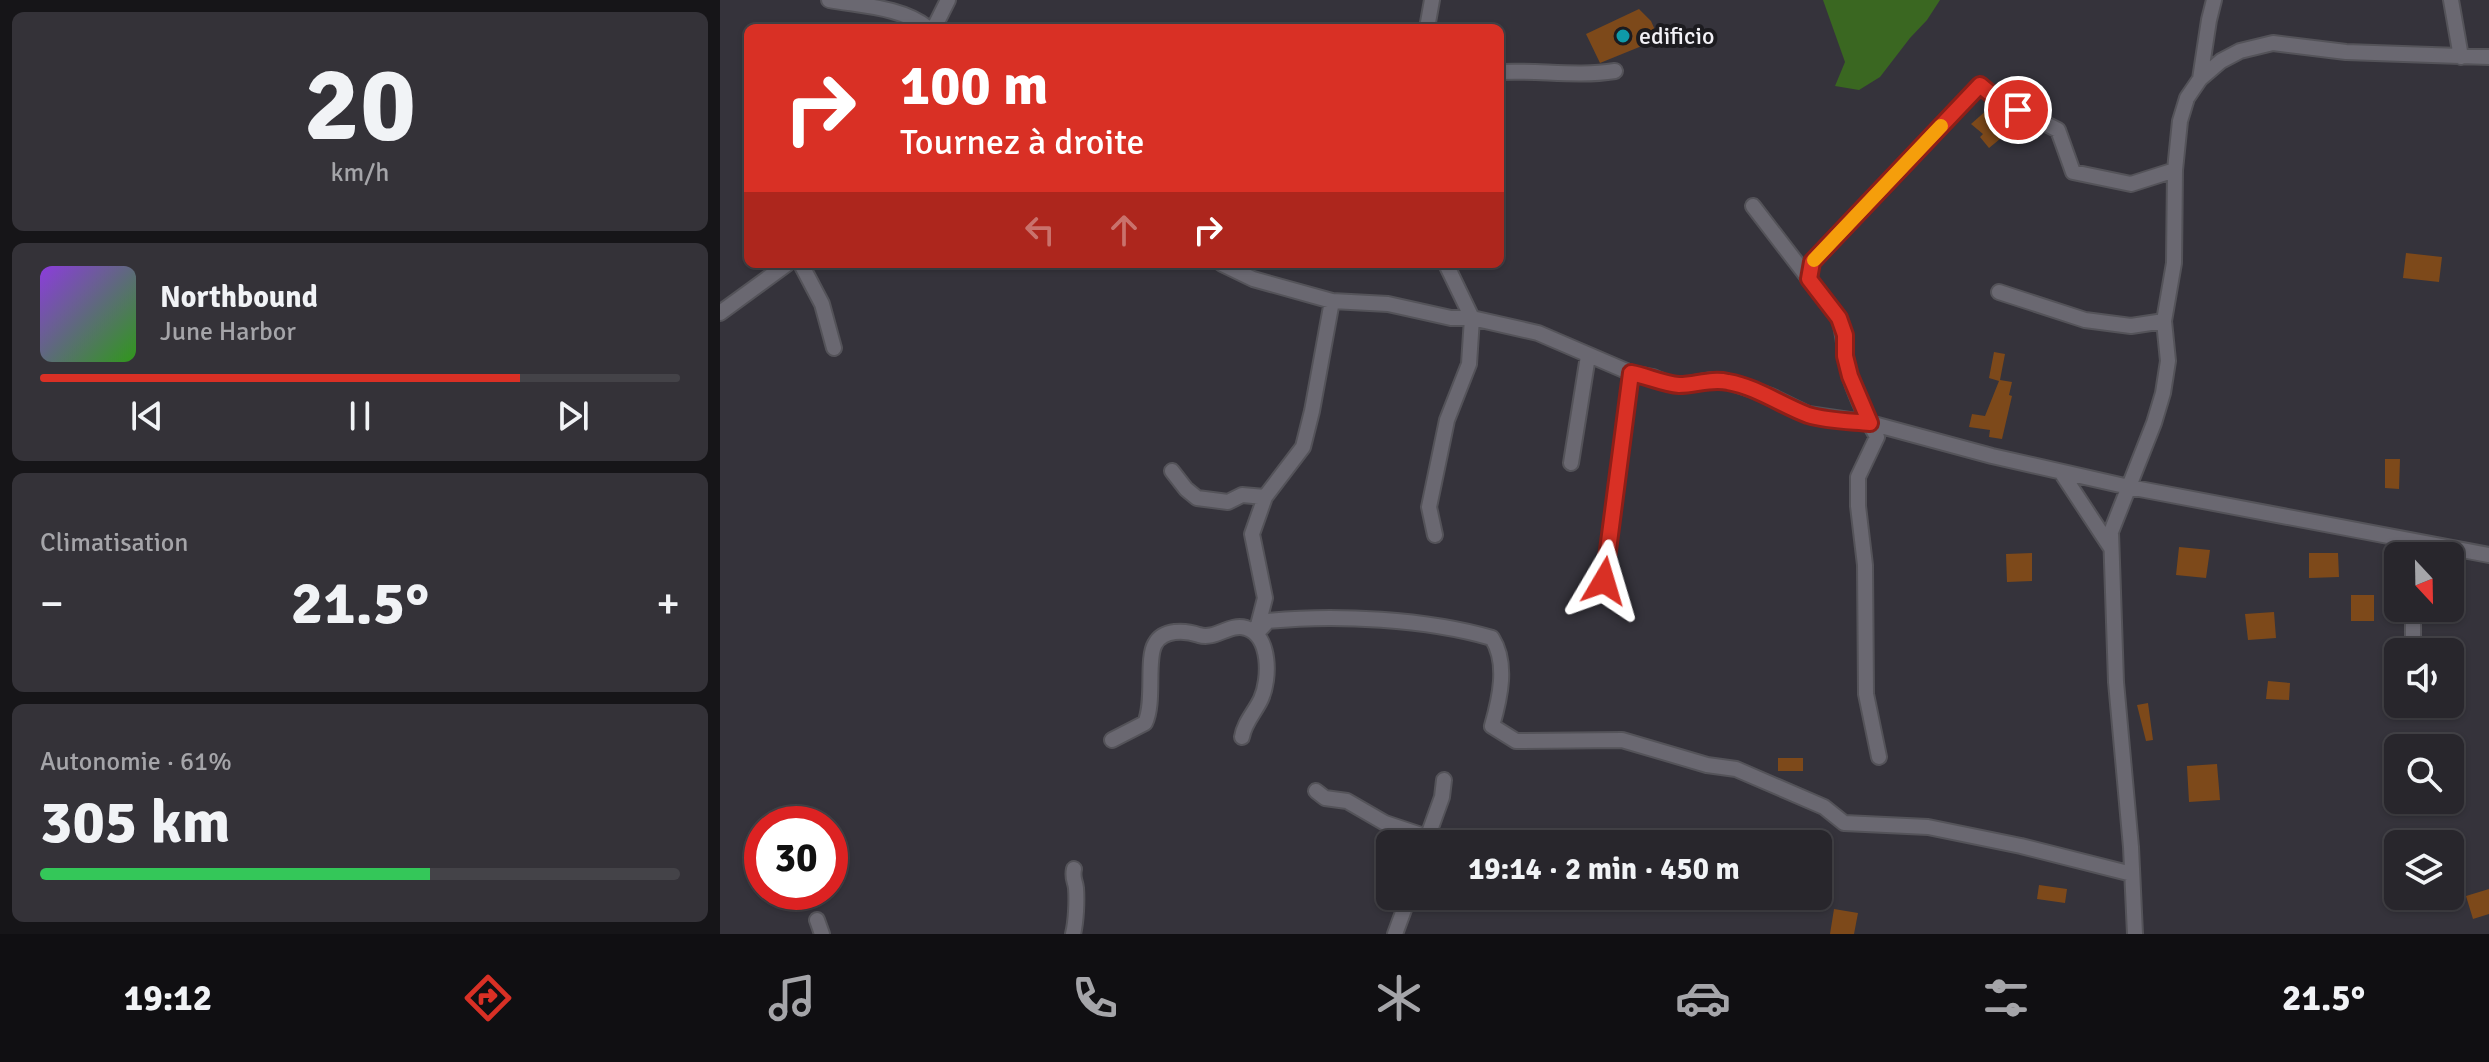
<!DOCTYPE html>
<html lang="fr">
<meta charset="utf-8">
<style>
:root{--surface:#28262c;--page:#343238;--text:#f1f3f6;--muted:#a5a5a9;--line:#444348;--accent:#d93025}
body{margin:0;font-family:Signika,sans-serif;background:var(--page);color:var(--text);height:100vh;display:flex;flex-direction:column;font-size:30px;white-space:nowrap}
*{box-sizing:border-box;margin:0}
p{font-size:26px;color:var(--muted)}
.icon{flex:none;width:44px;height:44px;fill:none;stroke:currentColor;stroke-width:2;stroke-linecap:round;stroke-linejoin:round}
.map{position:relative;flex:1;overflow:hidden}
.side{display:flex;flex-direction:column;gap:12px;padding:12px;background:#161518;width:720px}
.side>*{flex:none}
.guide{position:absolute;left:24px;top:24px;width:760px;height:244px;border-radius:12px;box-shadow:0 2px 6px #0004,0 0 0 2px var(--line);background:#d93025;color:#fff;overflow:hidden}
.needle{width:52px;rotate:158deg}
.tools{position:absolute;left:1664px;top:542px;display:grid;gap:16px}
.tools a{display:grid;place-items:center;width:80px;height:80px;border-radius:12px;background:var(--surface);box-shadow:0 2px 6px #0004,0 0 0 2px var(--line);font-size:40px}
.speed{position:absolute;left:24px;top:806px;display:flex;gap:16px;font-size:40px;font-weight:700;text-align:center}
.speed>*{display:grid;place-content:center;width:104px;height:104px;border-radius:50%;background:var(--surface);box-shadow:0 2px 6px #0004,0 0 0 2px var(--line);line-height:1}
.speed .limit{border:12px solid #d22;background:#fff;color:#111}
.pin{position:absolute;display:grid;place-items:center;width:68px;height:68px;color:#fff;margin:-34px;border:4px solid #fff;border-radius:50%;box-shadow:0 2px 8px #0007}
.me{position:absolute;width:88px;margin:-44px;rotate:7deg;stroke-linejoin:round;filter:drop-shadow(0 0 6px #0008)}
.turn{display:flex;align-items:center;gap:28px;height:168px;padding:0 24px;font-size:36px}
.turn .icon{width:104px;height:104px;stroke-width:2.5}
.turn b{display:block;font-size:56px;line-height:68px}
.lanes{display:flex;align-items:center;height:76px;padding:0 24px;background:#0003;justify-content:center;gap:40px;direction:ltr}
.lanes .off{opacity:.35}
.big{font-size:60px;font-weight:700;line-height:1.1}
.side .widget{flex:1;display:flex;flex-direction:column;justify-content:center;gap:12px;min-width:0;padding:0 28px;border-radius:12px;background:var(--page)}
.side .dial{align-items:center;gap:0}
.dial b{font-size:104px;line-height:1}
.song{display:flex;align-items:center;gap:24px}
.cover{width:96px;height:96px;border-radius:12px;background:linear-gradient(135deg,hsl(270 70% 55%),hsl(110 70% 35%))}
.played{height:8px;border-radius:4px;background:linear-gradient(90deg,var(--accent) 75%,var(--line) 75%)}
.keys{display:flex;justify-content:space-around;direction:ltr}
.heat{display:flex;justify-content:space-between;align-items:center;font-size:44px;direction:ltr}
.charge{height:12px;border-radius:6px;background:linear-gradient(90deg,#34c759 61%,var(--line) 0)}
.trip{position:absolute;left:656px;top:830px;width:456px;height:80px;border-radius:12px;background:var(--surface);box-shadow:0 2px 6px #0004,0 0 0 2px var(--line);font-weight:700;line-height:80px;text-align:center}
.dock{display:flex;height:128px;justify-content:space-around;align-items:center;background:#100f12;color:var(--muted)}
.dock .icon{width:56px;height:56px}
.dock .current{color:var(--accent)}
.dock b{font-size:36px;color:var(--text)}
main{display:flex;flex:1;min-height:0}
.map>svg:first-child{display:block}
.green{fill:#3a6721}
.building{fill:#7d491a}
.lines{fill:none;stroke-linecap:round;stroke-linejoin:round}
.street-casing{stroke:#545359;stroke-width:18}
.street{stroke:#6a6871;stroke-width:14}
.route-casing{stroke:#8d1f18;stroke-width:20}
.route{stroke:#d93025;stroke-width:14}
.slow{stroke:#f59e0b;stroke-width:14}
.culture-dot{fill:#0f9aa8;stroke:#1c1b1f;stroke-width:3}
.labels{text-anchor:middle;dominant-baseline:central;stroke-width:8;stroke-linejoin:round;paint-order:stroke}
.poi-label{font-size:24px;fill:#f2f1f6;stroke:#1c1b1f;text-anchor:start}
</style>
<main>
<section class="side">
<div class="widget dial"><b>20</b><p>km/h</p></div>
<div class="widget">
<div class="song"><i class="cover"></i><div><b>Northbound</b><p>June Harbor</p></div></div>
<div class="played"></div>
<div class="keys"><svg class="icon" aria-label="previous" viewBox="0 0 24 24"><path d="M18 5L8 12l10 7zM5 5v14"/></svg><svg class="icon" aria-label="pause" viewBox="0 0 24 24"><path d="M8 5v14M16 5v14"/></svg><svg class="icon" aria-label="next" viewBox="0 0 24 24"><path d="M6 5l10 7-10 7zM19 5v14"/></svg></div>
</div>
<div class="widget"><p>Climatisation</p>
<div class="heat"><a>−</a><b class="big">21.5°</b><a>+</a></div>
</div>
<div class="widget"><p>Autonomie · 61%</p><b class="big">305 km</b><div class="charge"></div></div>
</section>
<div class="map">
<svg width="1769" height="934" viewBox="0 0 1769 934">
<rect width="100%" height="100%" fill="#35333b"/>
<path class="green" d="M1103 0H1220L1207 20 1190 38 1160 77 1139 90 1115 86 1125 62Z"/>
<path class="building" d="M919 9 931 21 939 39 880 63 866 34Z
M1268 109 1278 122 1282 120 1291 130 1269 148 1260 137 1263 134 1251 124Z
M1686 253 1722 257 1719 282 1683 278Z
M1274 352 1285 354 1280 380 1292 382 1289 395 1292 396 1282 439 1269 437 1270 430 1249 427 1252 414 1265 416 1279 381 1269 378Z
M1665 459H1680L1679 489 1665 488Z
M1459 547 1490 550 1486 578 1456 575Z
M1312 553V581L1287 582 1286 554Z
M1589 553H1618L1619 577 1589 578Z
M1631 595H1654V621H1631Z
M1554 612 1556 638 1528 640 1525 614Z
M1548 681 1570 683 1569 700 1546 699Z
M1428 703 1433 740 1426 741 1417 705Z
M1058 758H1083V771H1058Z
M1497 764 1500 800 1469 802 1467 766Z
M1319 885 1347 889 1345 903 1317 899Z
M1769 889V914L1753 919 1746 896Z
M1114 909 1138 913 1134 934H1110Z"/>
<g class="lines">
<defs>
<path id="street" d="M109 0C142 6 182 7 208 28
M1731 0 1741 57
M214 28 228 0
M707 28 712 0
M780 72C819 70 857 77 895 71
M1480 79 1489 20 1494 0
M1033 206 1119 318C1125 336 1124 355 1129 373 1135 395 1146 417 1157 437L1138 477V506L1145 565 1146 694 1159 757
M81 264 102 304 114 348
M502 264 533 279 612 301 668 304 731 318H752L818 333 911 373 933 377 949 384 962 385 991 380 1009 382 1051 396 1088 414 1150 423 1272 456 1409 487 1769 555
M1089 279 1092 262 1260 85 1278 100 1338 130 1353 172 1411 184 1455 170
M1279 292 1365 320 1411 326 1444 321
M0 313 67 264
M851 463 868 356
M452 471 466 489 477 498 508 502 522 495 545 497
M1341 472 1391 548
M715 535 709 507 727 420 749 364 752 318 726 264
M884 581 911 373
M1693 608V652
M536 633 545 598 532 534 545 497 583 447 592 411 612 301
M536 634 548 621C616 614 707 619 772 638 788 663 780 698 772 726L796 741 902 740 987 765 1016 769 1104 807 1124 823 1208 827 1301 846 1412 874
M392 740 425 723C435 702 426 659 435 644 443 629 465 630 479 635 496 640 509 623 526 628 551 636 550 679 541 699 535 712 524 723 522 737
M596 791 605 798 627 801 665 823 707 837
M705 844 722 797 724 780
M97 920 102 934
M353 934C356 922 357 901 356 888 355 880 352 878 354 869
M675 934 689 896
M1415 934 1411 847 1396 682 1391 532 1434 423 1443 393 1448 361 1444 321 1454 263 1455 170 1460 121 1467 98 1480 79 1501 61 1520 51 1553 43 1626 52 1769 57"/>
</defs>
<use href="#street" class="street-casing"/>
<use href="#street" class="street"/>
</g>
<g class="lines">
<defs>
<path id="route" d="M884 581 911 373C927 376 944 384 959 385 976 385 991 378 1008 382 1037 387 1061 405 1088 415 1108 421 1129 421 1150 423L1130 376 1125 356V335L1119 318 1089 279 1092 262 1260 85 1278 100 1298 110"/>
</defs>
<use href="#route" class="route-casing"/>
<use href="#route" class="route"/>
<path class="slow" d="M1094 260 1221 126"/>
</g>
<circle class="culture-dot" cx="903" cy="36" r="8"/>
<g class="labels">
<g class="poi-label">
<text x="919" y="36">edificio</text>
</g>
</g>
</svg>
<div class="tools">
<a><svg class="needle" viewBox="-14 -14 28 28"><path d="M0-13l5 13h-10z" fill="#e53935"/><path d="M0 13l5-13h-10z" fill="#a5a5a9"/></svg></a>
<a><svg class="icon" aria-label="sound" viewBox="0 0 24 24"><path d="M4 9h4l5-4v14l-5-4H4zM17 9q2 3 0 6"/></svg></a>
<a><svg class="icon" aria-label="search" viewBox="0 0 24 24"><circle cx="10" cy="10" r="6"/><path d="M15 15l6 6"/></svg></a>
<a><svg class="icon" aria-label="layers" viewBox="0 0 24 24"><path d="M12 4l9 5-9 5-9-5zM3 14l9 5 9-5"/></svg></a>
</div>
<div class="speed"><div class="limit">30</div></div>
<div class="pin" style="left:1298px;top:110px;background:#d93025"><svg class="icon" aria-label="arrive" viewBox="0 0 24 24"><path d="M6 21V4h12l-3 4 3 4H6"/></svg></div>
<svg class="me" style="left:884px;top:581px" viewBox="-20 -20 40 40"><path d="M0-17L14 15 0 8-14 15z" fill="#d93025" stroke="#fff" stroke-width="4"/></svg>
<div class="trip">19:14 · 2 min · 450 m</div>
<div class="guide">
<div class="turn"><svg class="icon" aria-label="right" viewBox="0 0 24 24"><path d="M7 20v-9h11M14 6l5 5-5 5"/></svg><div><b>100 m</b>Tournez à droite</div></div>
<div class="lanes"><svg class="icon off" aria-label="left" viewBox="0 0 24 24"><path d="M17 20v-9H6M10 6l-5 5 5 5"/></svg><svg class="icon off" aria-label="ahead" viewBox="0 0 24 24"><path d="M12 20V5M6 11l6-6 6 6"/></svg><svg class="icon" aria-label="right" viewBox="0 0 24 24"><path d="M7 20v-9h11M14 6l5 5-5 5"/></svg></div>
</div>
</div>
</main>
<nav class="dock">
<b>19:12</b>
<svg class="icon current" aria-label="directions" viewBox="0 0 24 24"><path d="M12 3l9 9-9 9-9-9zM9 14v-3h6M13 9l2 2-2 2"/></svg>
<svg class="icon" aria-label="music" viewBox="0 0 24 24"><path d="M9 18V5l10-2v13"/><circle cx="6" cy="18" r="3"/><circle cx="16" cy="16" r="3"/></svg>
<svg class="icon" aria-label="phone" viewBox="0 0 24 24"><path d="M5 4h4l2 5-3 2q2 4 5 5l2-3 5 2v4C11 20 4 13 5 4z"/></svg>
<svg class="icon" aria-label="climate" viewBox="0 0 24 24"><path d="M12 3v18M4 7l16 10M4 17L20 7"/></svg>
<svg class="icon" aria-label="car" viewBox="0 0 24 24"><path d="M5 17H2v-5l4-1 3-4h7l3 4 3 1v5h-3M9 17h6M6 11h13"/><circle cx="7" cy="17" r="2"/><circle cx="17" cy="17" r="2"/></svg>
<svg class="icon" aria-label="filters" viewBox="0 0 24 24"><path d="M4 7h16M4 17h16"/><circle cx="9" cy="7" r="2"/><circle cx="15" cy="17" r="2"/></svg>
<b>21.5°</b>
</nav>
